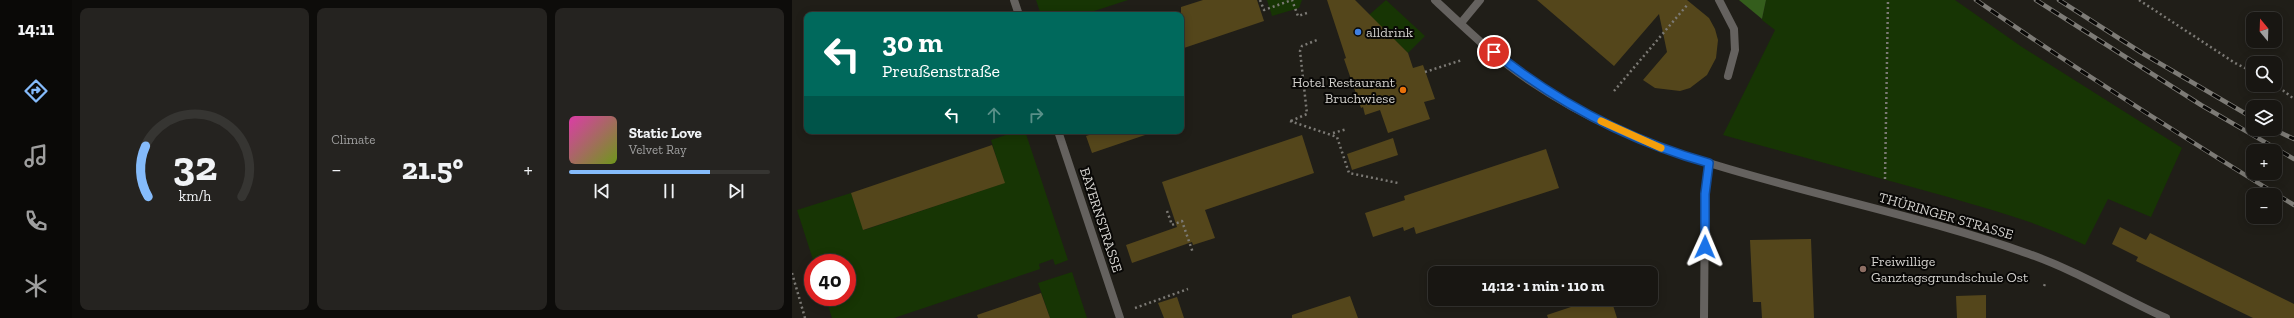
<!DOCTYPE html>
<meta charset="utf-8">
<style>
:root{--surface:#181612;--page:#252320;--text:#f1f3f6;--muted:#9f9f9f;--line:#363532;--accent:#85bbfb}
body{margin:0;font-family:"Zilla Slab",serif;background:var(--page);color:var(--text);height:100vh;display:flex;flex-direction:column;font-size:15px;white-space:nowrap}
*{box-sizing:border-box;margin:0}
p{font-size:13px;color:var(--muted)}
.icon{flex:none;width:22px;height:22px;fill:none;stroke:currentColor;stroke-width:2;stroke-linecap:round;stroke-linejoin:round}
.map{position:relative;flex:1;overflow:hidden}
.panel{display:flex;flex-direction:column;gap:8px;padding:8px;background:#0d0c0a;width:720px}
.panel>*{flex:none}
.top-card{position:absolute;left:12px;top:12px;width:380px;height:122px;border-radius:8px;box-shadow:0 2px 10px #0003,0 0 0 1px var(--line);background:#00695c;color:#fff;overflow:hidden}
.needle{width:26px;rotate:341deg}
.controls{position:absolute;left:1454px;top:12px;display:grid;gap:8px}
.controls a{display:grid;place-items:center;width:36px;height:36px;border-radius:8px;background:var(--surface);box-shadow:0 2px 10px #0003,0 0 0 1px var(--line);font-size:20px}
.speed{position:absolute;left:12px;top:254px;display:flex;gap:8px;font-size:20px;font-weight:700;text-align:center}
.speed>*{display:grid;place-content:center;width:52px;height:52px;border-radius:50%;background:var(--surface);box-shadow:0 2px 10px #0003,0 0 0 1px var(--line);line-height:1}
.speed .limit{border:6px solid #d22;background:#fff;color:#111}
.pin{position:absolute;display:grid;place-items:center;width:34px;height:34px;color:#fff;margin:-17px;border:2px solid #fff;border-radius:50%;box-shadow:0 1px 4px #0007}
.me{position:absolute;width:44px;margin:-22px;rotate:1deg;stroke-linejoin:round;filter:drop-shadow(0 0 3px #0008)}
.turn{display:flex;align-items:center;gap:14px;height:84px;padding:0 12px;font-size:18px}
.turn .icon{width:52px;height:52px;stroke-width:2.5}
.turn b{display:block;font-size:28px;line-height:34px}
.lanes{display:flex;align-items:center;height:38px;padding:0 12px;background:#0003;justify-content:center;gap:20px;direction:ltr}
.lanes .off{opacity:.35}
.big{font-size:30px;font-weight:700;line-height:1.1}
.panel .widget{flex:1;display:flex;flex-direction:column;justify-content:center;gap:6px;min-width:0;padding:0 14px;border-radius:8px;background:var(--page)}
.panel .dial{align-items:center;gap:0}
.dial svg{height:104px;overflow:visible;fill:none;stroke:var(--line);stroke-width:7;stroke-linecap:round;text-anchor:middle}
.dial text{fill:var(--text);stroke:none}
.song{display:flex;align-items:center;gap:12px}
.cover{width:48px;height:48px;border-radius:6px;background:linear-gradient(135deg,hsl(320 70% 55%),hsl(80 70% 35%))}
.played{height:4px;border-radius:2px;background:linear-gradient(90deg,var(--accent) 70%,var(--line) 70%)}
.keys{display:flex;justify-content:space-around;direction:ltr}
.heat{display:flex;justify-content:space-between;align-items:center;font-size:22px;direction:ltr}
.panel .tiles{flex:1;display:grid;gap:8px;grid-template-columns:repeat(3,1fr)}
.trip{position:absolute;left:636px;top:266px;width:230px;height:40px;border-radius:8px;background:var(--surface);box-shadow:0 2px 10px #0003,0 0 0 1px var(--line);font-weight:700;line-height:40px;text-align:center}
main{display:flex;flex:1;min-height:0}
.tab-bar{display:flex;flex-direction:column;width:72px;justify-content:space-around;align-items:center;background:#0a0907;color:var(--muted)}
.tab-bar .icon{width:28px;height:28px}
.tab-bar .on{color:var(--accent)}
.tab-bar b{font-size:18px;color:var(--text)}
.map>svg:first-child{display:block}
.green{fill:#173504}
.forest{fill:#345d1c}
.building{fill:#54461b}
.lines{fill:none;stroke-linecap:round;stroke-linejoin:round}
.path{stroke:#7c7a75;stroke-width:2.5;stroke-dasharray:2 3;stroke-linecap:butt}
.service{stroke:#65625f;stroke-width:8}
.minor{stroke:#65625f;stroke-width:8}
.tertiary{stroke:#65625f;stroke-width:8}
.rail-casing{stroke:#7d7b76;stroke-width:4.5}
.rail{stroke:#090806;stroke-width:3;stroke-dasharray:9;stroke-linecap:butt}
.route-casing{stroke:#114b97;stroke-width:10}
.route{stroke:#1a73e8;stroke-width:7}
.slow{stroke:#f59e0b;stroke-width:7}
.shop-dot{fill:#3f7fe0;stroke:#090806;stroke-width:1.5}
.food-dot{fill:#e8710a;stroke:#090806;stroke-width:1.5}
.education-dot{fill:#8d6e63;stroke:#090806;stroke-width:1.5}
.labels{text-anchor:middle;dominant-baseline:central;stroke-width:4;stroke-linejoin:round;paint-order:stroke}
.poi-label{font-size:14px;fill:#d3d1cd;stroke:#090806;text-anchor:start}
.street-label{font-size:14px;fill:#d3d1cd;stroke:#090806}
</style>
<main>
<nav class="tab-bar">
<b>14:11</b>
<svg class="icon on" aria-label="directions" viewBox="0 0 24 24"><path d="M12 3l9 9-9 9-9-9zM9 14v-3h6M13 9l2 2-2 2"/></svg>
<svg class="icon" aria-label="music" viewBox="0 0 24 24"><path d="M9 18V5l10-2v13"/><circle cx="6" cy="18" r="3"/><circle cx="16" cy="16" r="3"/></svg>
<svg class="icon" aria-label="phone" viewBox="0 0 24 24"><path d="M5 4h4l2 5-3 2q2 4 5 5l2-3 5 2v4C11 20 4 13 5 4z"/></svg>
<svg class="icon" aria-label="climate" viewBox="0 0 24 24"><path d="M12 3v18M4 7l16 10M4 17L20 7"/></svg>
</nav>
<section class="panel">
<div class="tiles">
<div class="widget dial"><svg viewBox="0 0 100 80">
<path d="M14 69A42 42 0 1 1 86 69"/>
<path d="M14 69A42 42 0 0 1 12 30" stroke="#85bbfb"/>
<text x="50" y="56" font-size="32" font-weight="700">32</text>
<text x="50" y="72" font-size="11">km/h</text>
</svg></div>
<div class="widget"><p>Climate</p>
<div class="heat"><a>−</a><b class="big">21.5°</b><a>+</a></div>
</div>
<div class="widget">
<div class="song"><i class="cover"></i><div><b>Static Love</b><p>Velvet Ray</p></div></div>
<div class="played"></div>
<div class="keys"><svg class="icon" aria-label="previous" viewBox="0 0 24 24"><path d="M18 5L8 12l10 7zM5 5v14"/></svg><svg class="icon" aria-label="pause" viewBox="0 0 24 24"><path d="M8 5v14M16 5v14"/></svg><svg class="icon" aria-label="next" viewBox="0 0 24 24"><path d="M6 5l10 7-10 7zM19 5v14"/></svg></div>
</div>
</div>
</section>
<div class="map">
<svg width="1502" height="318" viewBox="0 0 1502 318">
<rect width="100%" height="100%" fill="#201e18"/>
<path class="green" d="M244 0H336L290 15H249Z
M475 0H510L507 8 480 16Z
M594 0 633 36 616 53 577 15Z
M974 0H1163L1230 47 1390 148 1359 217 1316 199 1293 245C1249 223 1203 211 1156 197 1081 176 1006 156 931 135L983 30 970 20Z
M226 131H233L276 260 263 265 261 259 247 264 248 269 102 318H40L33 297H55V263H22L5 210 59 193 72 230 212 183 199 140Z
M280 272 295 318H258L246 283Z"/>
<path class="forest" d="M947 0H974L970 19Z"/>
<path class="building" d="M411 0H465L472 21 389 49V7Z
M535 0H563L616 53 621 68 631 65 643 99 632 102 638 119 596 133 588 110 573 115 571 107 569 108 552 59 554 58Z
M745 0H895L917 18 923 29 926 40 924 58 915 75 898 88 888 91 863 88 851 80 875 52 867 14 822 66Z
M310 131H356V134L300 153 294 136Z
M510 135 522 173 413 210 423 238 401 245 400 242 340 263 334 245 385 227 370 182Z
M601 138 606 155 560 170 555 154Z
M200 145 213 183 71 230 59 193Z
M754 149 767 188 624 234 622 227 612 231 611 227 581 237 573 213 613 200 612 196Z
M1328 227 1354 240 1358 233 1502 304V318H1461L1344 261 1346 257 1320 244Z
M1019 239 1022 318H970L969 302H961L958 240Z
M249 293 258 318H186L185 315Z
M1194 295V318H1165L1164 296Z
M558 296 566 318H500V315Z
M385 297 392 318H372L366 303Z
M803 299H819L825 318H756L755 315Z"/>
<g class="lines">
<path class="path" d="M468 0 472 10 500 0 506 16 515 13
M1347 0 1443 63 1461 72
M633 72 670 60
M1483 84 1502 99
M822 91 896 4
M498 121 545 137 557 173 606 183
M499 121 515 114 508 51 510 46 525 40
M541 133 555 129
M1093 179 1096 0
M375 211 380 225 390 221 401 253
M0 273 13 318
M1252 286 1254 282
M343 308 396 289"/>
<path class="service" d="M927 0 942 29 943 50 936 76
M669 23 688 0"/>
<path class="minor" d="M222 0 227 15
M266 131 328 318
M917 163C1023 196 1133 217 1237 254 1285 271 1328 297 1374 318"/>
<path class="tertiary" d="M643 0C673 28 704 58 738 81 793 118 854 145 917 163L913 194 912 318"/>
<defs>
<path id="rail" d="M1184 0C1288 72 1394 139 1502 205
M1244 0 1409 105 1502 159
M1267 0 1350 53 1461 118
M1481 129 1502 139"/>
</defs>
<use href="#rail" class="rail-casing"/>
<use href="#rail" class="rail"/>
</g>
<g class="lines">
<defs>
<path id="route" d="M702 52C766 103 838 141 917 163L913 194V247"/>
</defs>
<use href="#route" class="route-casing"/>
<use href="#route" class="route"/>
<path class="slow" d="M809 121 869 148"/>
</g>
<circle class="shop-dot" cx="566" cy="32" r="4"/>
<circle class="food-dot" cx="611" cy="90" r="4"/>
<circle class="education-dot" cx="1071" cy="269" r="4"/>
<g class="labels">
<g class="poi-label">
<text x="574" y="32">alldrink</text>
<text x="603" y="82" text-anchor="end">Hotel Restaurant<tspan x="603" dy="16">Bruchwiese</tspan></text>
<text x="1079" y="261">Freiwillige<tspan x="1079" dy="16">Ganztagsgrundschule Ost</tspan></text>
</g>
<g class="street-label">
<text transform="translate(1154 216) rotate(16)">THÜRINGER STRASSE</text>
<text transform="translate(309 220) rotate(72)">BAYERNSTRASSE</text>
</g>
</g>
</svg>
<div class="controls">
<a><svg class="needle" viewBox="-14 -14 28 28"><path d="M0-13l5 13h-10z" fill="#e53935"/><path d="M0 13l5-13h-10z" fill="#9f9f9f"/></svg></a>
<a><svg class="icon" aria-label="search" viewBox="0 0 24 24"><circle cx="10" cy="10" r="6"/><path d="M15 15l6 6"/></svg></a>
<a><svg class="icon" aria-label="layers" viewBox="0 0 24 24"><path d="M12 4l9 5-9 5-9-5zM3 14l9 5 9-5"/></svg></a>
<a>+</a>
<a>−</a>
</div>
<div class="speed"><div class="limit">40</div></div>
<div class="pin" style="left:702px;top:52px;background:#d93025"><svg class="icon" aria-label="arrive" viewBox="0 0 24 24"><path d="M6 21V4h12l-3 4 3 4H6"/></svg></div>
<svg class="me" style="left:913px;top:247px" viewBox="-20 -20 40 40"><path d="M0-17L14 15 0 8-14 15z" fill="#1a73e8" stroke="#fff" stroke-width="4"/></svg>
<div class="trip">14:12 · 1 min · 110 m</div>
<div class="top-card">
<div class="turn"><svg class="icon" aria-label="left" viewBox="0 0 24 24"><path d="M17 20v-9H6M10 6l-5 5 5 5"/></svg><div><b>30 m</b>Preußenstraße</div></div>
<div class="lanes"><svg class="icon" aria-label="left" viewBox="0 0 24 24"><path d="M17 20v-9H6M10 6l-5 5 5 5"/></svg><svg class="icon off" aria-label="ahead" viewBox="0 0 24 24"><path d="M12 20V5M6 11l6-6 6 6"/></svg><svg class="icon off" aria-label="right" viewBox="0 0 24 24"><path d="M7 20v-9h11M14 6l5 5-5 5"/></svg></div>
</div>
</div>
</main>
